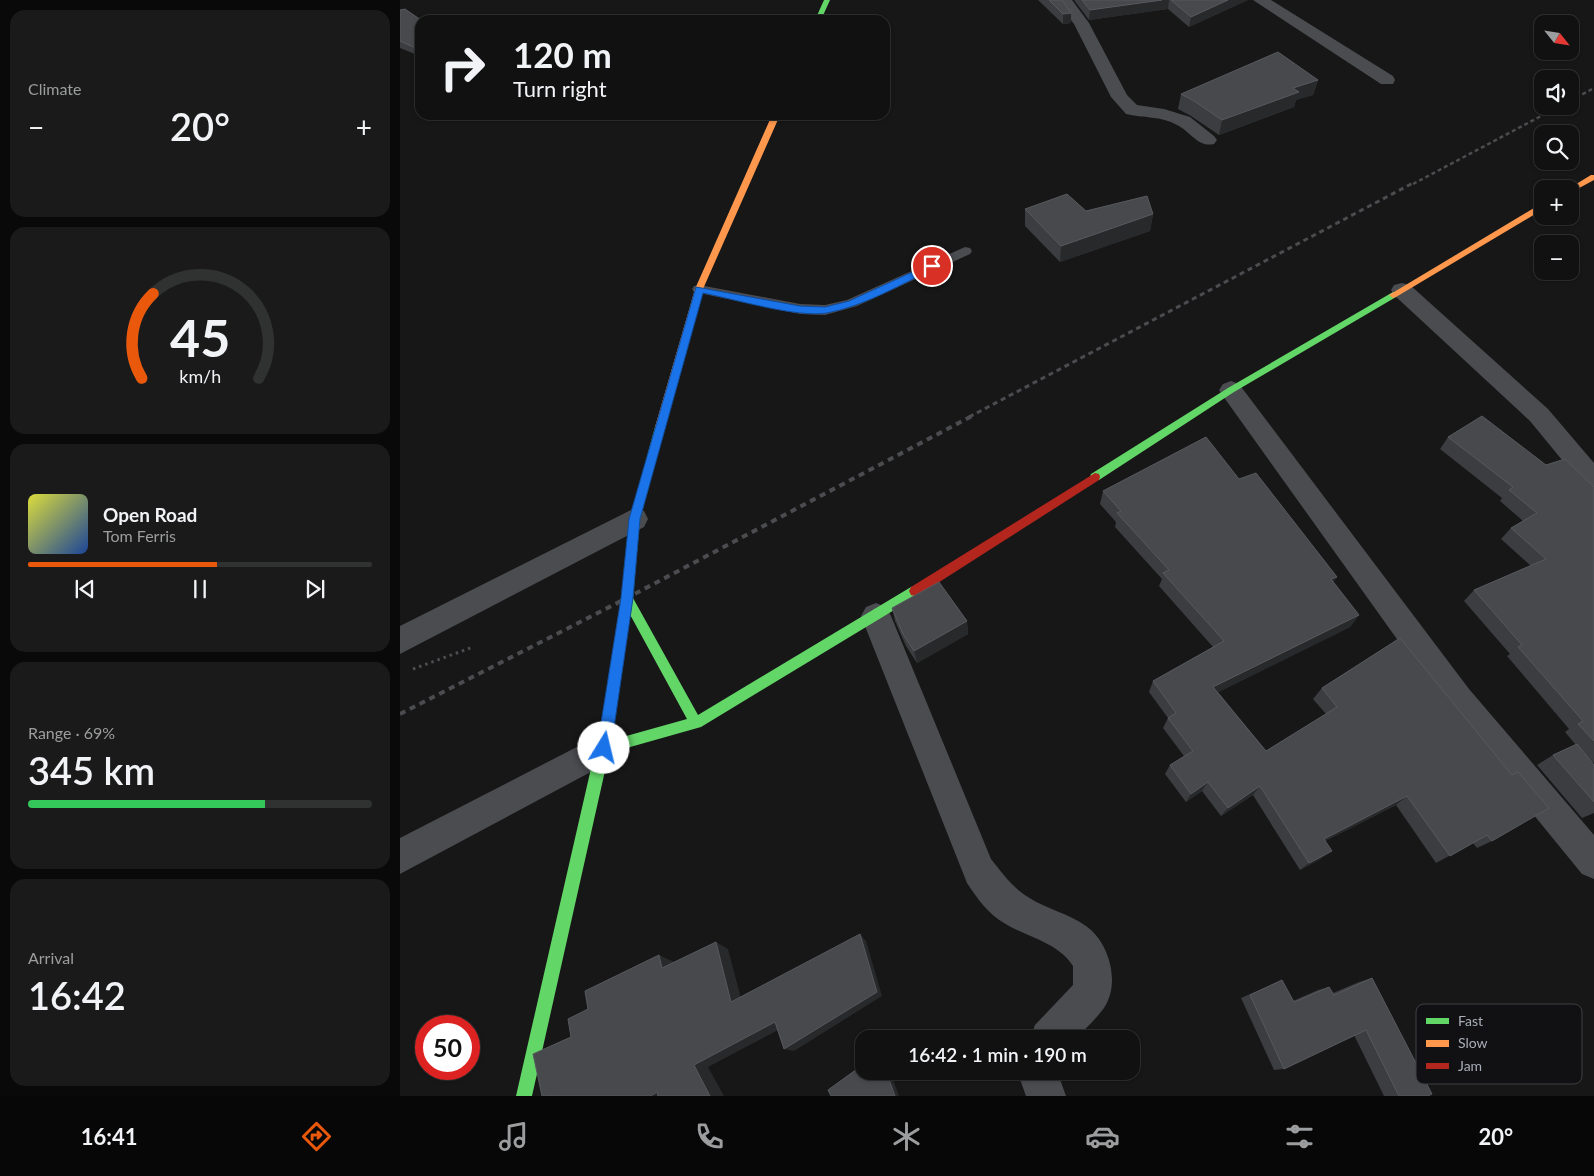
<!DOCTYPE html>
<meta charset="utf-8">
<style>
:root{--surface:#111;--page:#1a1a1a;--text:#f1f3f6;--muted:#9c9d9f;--line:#303131;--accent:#ea580c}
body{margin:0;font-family:Lato,sans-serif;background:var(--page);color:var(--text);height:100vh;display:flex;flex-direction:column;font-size:19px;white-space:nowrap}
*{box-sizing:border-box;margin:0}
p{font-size:16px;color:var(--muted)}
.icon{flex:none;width:28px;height:28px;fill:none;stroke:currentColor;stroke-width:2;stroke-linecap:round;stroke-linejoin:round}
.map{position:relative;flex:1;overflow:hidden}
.panel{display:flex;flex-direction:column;gap:10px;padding:10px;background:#090909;width:400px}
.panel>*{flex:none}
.top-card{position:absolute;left:15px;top:15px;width:475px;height:105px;border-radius:15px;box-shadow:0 1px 4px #0004,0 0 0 1px var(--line);background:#111;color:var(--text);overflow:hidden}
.needle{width:32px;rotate:120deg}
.controls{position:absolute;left:1134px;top:15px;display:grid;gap:10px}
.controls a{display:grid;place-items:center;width:45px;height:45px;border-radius:10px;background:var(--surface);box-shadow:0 1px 4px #0004,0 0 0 1px var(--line);font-size:25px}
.speed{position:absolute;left:15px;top:1015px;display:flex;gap:10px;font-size:25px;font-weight:700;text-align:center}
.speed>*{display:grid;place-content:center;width:65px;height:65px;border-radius:50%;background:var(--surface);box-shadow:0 1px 4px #0004,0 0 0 1px var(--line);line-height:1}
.speed .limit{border:8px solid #d22;background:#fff;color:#111}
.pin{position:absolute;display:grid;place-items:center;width:42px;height:42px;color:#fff;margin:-21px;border:2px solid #fff;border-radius:50%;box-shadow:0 1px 5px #0007}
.me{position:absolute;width:55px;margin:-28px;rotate:9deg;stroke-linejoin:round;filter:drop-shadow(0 0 4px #0008)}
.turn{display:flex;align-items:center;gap:18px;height:105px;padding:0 15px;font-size:22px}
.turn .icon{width:65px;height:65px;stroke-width:2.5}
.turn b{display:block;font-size:35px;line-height:42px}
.big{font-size:38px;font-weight:600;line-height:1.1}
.panel .widget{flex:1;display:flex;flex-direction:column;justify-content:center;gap:8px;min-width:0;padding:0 18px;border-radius:15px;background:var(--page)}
.panel .dial{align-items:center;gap:0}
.dial svg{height:130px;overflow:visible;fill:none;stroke:var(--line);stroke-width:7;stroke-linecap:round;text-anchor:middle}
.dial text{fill:var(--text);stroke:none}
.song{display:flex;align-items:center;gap:15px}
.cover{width:60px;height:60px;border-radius:8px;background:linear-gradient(135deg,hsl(60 70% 55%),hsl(220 70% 35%))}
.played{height:5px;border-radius:2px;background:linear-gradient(90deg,var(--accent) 55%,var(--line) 55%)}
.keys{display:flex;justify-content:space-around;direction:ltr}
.heat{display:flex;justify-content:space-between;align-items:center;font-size:28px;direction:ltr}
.charge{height:8px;border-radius:4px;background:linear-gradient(90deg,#34c759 69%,var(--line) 0)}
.trip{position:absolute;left:455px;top:1030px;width:285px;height:50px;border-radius:15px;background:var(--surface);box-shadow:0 1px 4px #0004,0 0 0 1px var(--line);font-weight:600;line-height:50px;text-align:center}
.menu{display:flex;height:80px;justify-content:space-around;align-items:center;background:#070707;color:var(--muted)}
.menu .icon{width:35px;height:35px}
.menu .current{color:var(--accent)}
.menu b{font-size:22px;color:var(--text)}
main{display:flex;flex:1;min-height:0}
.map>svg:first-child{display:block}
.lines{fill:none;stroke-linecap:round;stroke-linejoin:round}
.path{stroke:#4d4e52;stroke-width:3;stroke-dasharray:2.5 4;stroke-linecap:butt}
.lane{fill:#4b4c50;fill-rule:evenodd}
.street{fill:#4b4c50;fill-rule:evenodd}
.fast{fill:#63d668;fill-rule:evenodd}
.slow{fill:#ff974d;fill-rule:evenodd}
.jam{fill:#b3261e;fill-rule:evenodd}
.rail-far2{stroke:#4b4c4f;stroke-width:2.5;stroke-dasharray:4 3;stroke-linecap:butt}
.rail-far1{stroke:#4b4c4f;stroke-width:3;stroke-dasharray:5 4;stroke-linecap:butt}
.rail{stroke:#4b4c4f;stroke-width:4;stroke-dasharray:6 5;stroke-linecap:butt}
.wall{fill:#3c3d40}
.shaded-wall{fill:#28292a}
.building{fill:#48494d;stroke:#57595e}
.route{fill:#1a73e8;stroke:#114b97}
.key{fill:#111113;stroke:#3e4045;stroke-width:1}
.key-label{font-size:14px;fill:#a8adb8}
</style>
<main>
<section class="panel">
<div class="widget"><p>Climate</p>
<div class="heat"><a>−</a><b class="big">20°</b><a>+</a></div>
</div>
<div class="widget dial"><svg viewBox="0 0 100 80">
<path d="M14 69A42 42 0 1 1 86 69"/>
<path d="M14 69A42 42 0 0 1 21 17" stroke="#ea580c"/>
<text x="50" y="56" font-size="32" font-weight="700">45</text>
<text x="50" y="72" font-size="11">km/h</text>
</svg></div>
<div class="widget">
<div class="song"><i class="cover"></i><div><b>Open Road</b><p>Tom Ferris</p></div></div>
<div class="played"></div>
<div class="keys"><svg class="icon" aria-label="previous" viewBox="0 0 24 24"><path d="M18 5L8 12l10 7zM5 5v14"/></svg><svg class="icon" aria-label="pause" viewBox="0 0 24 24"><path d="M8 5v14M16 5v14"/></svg><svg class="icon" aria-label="next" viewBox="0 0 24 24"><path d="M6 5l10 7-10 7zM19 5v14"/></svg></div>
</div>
<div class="widget"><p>Range · 69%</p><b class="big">345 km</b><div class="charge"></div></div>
<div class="widget"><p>Arrival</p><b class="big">16:42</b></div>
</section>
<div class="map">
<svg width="1194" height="1096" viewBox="0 0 1194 1096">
<rect width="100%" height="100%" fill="#171717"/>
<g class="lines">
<path class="path" d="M13 669 73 647"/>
<path class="lane" d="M565 247 570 248 572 251 570 254 457 306 425 315 400 314 299 293 294 292 292 289 294 286 299 285 400 304 425 305 447 300Z"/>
<path class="street" d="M656 0H672L689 23 727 95 737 105 764 109 790 117 814 136 817 140 814 144C798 148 790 131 777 125 761 116 743 118 726 114L711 97 674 24Z
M853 0H871L993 76 995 80 993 84H981Z
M1002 283 1010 285 1148 409 1194 463V491L1185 488 1130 421 994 295 991 290 994 285Z
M831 381 839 384 1069 689 1194 835V879L1182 874 1047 709 823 396 819 390 823 384Z
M235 508 244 511 248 519 244 527 0 654V626Z
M476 603 486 607 491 616 591 859C602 873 613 888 628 897 646 909 668 913 686 926 709 942 721 983 704 1008 696 1019 685 1029 675 1039H630L635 1025 673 985V966C658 942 626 937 604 923 588 914 577 898 567 883L461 616 466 607Z
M204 733 215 737 220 748 215 759 0 874V838Z
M617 1071H657L666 1096H626Z"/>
<path class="fast" d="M424 0H430L421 20H415Z
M993 292 996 293V297L834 392 699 480H691L690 477 691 474 828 388Z
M260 423 265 427 240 519 233 598 298 715 511 587 515 586 519 587 521 591 519 595 301 727 209 753 132 1096H116L203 716 208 714 213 716 214 720 212 740 287 719 221 598 230 519 255 427Z"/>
<path class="slow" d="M372 115H380L303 289 265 427 264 430H256L255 427 295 289Z
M1191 175H1194V180L1170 193V189H1168Z
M1139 205H1142V210L996 297 993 298 989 295Z
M227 593 231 594 233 598 214 720 213 724 208 726 203 724 202 720 221 598 223 594Z"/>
<path class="jam" d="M695 473 699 474 700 477 699 480 519 595 515 596 511 595 509 591 511 587Z"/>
<path class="rail-far2" d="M1170 101 1194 88
M1013 184 1160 106"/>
<path class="rail-far1" d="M569 417 1015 182"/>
<path class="rail" d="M0 714 227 598 572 416"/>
</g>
<path class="wall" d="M638 0H662L671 23 663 24Z
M674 0H848L789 27 768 9 689 20Z
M0 10 20 20V56L0 48Z
M918 80 913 95 896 100 894 107 819 135 791 116 778 109 781 94Z
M625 209 686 211 753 214 750 231 660 262 625 226Z
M1048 437 1146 465 1194 487V762L1193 763 1189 758 1194 765V813L1182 818 1137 765 1153 755 1176 745 1165 732 1169 729 1107 656 1110 654 1064 601 1074 590 1131 566 1101 539 1111 528 1123 521 1100 501 1102 498 1040 449Z
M839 479 937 577 933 582 959 615 950 627 818 692 866 751 926 714 913 699 922 688 1000 638 1092 841 1077 848 1073 843 1036 863 996 805 925 841 922 858 900 870 853 795 821 816 802 791 786 802 765 774 770 765 784 756 763 728 768 718 749 692 753 681 813 647 759 586 762 579 715 527 716 522 700 504 703 491Z
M492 608 567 621 568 634 517 663 506 646 495 621Z
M972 978 1028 1096H984L954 1035 884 1069 874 1070 841 998 882 980 893 1001 918 990 929 987 933 993 959 982Z"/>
<path class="shaded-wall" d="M762 0H769L768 9 689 20 690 10Z
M828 0H848L789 27 791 17Z
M671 13V23L663 24V14Z
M918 80 913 95 896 100 894 107 819 135 822 120 893 88Z
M753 214 750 231 660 262 661 246Z
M937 577 928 589 931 579Z
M959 615 950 627 807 698 813 687Z
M567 621 568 634 517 663 514 651Z
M808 782 802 791 786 802 791 794Z
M860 786 853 795 821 816 828 808Z
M1007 796 996 805 914 847 924 839Z
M932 851 922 858 900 870 909 863Z
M460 934 466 941 482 996 394 1051 384 1049Z
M316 942 328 949 343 1006 331 1002Z
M259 955 274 962 277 974 262 968Z
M375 1022 386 1026 308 1067 324 1096H310L294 1065Z
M486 1071H490L499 1096H495Z
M257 1092 267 1096H251Z"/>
<path class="building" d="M649 0H662L671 13 663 14Z
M682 0H762L690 10Z
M771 0H828L791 17Z
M5 9 21 20H20V50L0 41V10Z
M878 52 918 80 893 88 899 92 822 120 794 101 781 94Z
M667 194 686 211 747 196 753 214 661 246 625 209Z
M1082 416 1146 465 1165 459 1194 487V741L1178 724 1183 721 1118 647 1122 645 1074 590 1146 559 1111 528 1137 513 1109 490 1113 487 1048 437Z
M806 437 839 479 856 473 937 577 931 579 959 615 813 687 866 751 937 707 922 688 1000 638 1112 775 1118 772 1149 808 1092 841 1087 835 1050 856 1007 796 924 839 932 851 909 863 860 786 828 808 808 782 791 794 770 765 793 751 768 718 776 713 753 681 824 641 763 573 769 570 717 513 721 511 703 491Z
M539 582 567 621 514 651 503 634 492 608Z
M1177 744 1194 765V802L1153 755Z
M460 934 477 992 384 1049 375 1022 294 1065 310 1096H258L257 1092 251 1096H152V1095L149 1096H142L133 1054 171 1037 168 1019 188 1009 185 991 259 955 262 968 316 942 331 1002Z
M972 978 1032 1094 1028 1096H999L966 1030 884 1069 850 995 882 980 894 1002 929 987 934 995Z
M464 1064V1071H486L495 1096H431L428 1090Z"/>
<path class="route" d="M532 263 536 264V268C501 284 465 306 427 313 397 318 334 299 303 293L240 519 233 598 211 748 209 753 204 754 199 753 197 748 221 598 229 519 296 287 400 306 425 307 449 301Z"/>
<rect x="1016" y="1004" width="166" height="80" rx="8" class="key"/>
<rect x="1026" y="1018" width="23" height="6" fill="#63d668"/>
<rect x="1026" y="1040" width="23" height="7" fill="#ff974d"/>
<rect x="1026" y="1063" width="23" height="6" fill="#b3261e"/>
<g class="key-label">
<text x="1058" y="1026">Fast</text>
<text x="1058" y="1048">Slow</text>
<text x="1058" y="1071">Jam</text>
</g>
</svg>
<div class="controls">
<a><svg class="needle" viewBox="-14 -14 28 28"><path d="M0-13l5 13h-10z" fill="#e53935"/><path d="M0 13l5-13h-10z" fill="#9c9d9f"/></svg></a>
<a><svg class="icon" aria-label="sound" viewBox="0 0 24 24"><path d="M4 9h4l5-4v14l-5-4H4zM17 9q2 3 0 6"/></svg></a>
<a><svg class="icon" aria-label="search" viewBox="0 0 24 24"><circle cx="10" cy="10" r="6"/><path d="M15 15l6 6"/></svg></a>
<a>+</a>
<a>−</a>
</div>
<div class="speed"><div class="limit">50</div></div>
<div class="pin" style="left:532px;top:266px;background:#d93025"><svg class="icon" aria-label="arrive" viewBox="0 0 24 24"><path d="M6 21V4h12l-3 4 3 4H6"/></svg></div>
<svg class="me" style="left:204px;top:748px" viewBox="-20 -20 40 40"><circle r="19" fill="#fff"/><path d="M0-13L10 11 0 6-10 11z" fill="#1a73e8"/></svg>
<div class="trip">16:42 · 1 min · 190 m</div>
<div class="top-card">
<div class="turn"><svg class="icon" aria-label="right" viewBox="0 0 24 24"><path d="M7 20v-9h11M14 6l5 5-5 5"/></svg><div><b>120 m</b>Turn right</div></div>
</div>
</div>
</main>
<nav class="menu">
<b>16:41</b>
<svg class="icon current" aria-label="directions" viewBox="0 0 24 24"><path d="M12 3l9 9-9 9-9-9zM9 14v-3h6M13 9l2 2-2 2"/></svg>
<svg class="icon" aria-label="music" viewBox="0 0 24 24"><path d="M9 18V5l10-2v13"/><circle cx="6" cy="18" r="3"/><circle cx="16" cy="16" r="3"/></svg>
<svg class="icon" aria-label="phone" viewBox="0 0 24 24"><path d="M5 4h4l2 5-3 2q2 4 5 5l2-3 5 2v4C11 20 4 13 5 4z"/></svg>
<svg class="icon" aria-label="climate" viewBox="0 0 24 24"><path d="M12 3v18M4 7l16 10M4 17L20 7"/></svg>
<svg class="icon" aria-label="car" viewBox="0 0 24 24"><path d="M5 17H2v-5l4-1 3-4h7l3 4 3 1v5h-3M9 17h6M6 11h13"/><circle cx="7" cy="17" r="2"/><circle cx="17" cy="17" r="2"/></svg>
<svg class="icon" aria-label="filters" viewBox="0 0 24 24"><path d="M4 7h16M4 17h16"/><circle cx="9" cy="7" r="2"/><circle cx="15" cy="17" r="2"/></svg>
<b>20°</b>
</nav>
